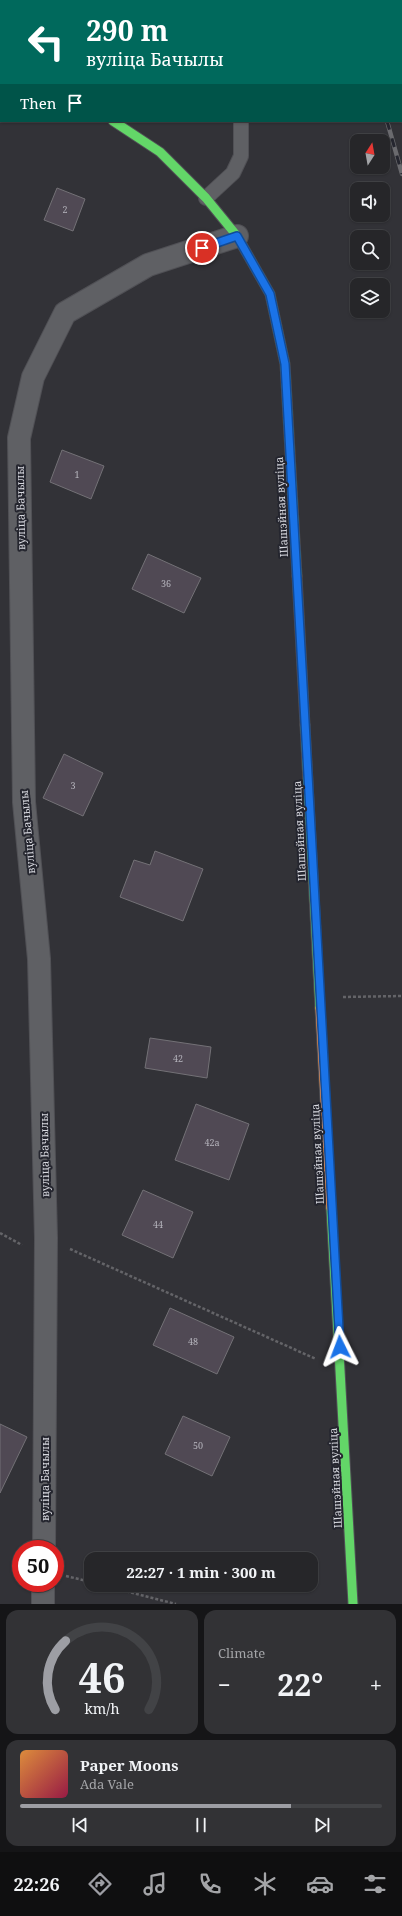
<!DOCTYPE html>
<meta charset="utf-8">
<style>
:root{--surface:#262629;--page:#323235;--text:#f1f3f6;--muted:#a4a5a8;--line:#424346;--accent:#9d9ea4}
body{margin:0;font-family:"Noto Serif",serif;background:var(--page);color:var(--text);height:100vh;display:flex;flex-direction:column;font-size:15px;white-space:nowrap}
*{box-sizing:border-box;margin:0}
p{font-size:13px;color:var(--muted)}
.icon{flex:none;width:22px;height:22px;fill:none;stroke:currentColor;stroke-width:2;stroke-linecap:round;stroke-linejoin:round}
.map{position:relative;height:1604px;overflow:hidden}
.sheet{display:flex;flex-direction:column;gap:6px;padding:6px;background:#151517;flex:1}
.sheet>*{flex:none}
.guide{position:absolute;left:0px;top:0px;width:402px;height:122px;box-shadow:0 1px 3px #0004,0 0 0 1px var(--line);background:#00695c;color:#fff;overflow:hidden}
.needle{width:26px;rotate:11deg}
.tools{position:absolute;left:350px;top:134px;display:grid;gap:8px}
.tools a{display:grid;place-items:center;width:40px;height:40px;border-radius:8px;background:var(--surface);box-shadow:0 1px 3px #0004,0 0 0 1px var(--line);font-size:20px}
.speed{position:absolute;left:12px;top:1540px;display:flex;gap:8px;font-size:20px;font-weight:700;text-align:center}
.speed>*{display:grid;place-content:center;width:52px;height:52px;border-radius:50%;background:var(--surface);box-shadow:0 1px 3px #0004,0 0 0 1px var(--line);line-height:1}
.speed .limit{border:6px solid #d22;background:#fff;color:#111}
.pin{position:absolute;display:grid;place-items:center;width:34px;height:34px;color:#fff;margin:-17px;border:2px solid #fff;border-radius:50%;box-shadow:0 1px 4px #0007}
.me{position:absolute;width:44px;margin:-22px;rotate:357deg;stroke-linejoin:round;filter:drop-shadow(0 0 3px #0008)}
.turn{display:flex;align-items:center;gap:14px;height:84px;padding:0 20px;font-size:18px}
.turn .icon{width:52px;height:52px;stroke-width:2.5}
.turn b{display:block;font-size:28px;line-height:34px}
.then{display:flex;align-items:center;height:38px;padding:0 20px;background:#0003;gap:8px;font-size:15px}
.big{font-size:30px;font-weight:700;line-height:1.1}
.sheet .card{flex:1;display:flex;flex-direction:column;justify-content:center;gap:6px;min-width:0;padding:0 14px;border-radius:12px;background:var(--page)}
.sheet .dial{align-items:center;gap:0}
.dial svg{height:104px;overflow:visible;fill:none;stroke:var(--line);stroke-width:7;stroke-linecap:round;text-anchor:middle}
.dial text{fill:var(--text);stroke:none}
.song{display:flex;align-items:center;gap:12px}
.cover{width:48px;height:48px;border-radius:6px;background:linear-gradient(135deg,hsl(30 70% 55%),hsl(340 70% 35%))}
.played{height:4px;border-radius:2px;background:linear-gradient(90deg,var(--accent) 75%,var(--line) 75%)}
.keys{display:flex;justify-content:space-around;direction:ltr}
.heat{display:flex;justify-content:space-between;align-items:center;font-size:22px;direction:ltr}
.sheet .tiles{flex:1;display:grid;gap:6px;grid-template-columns:1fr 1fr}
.card:last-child{grid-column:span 2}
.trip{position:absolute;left:84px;top:1552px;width:234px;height:40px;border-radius:12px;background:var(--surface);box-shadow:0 1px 3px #0004,0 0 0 1px var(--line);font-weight:700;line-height:40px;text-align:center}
.dock{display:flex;height:64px;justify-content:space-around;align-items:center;background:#0f0f10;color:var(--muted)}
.dock .icon{width:28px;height:28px}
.dock .active{color:var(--accent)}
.dock b{font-size:18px;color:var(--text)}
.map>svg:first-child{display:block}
.building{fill:#504954;stroke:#737176}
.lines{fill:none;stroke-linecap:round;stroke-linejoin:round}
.lane-casing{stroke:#505055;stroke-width:16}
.street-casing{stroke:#505055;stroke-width:24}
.fast-casing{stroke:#505055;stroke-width:11}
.slow-casing{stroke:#505055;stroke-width:11}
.jam-casing{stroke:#505055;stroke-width:11}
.path{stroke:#646468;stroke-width:2.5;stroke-dasharray:3 2;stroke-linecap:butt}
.lane{stroke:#5f6064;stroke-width:14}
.street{stroke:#5f6064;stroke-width:22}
.fast{stroke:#63d668;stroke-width:9}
.slow{stroke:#ff974d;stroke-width:9}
.jam{stroke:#b3261e;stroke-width:9}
.rail-casing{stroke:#6a6a6e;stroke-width:4.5}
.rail{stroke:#25262f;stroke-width:3;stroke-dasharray:9;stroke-linecap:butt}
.route-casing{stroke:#114b97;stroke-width:10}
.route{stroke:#1a73e8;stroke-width:7}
.labels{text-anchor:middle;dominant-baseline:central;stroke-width:4;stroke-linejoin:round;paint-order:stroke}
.number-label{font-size:9px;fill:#b5b4bc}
.street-label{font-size:11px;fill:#d7d8df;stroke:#25262f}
</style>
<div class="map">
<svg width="402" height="1604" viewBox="0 0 402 1604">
<rect width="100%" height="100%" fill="#323237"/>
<path class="building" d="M57 188 85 199 73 231 44 220Z
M62 450 104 466 91 499 50 482Z
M148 554 201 578 184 613 132 589Z
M64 754 103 773 83 816 43 798Z
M155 851 203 869 183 921 120 897 134 860 150 865Z
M150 1038 211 1047 207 1078 145 1068Z
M196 1104 249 1124 229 1180 175 1160Z
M143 1190 193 1212 173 1258 122 1235Z
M170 1308 234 1337 217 1374 153 1345Z
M183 1416 230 1437 212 1476 165 1454Z
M0 1424 27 1437 0 1493Z"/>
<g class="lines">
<defs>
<path id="lane" d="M139 0 140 1
M217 0V1
M206 198 233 173 241 156V121"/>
<path id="street" d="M44 1549 46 1238 39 959 24 802 19 438 33 377 65 313 148 265 237 236
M43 1604V1583"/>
<path id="fast" d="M0 46H1
M113 121 160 152 206 198 237 236 270 294 285 364 297 576
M305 725 320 1008
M331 1208 353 1604"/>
<path id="slow" d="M320 1008 331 1208"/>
<path id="jam" d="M297 576 305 725"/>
</defs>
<use href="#lane" class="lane-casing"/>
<use href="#street" class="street-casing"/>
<use href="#fast" class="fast-casing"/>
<use href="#slow" class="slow-casing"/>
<use href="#jam" class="jam-casing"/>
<path class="path" d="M343 997 402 996
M0 1233 22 1245
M70 1249 316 1359
M66 1576 91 1582
M102 1585 176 1604"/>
<use href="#lane" class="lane"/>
<use href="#street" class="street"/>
<use href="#fast" class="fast"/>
<use href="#slow" class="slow"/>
<use href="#jam" class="jam"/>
<defs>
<path id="rail" d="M350 0V1
M370 0 371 1
M401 96 402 100
M387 121 402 174"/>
</defs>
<use href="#rail" class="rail-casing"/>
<use href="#rail" class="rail"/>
</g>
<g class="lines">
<defs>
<path id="route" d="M202 248 237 236 270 294 285 364 340 1347"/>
</defs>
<use href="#route" class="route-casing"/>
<use href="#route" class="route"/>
</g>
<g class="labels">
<g class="number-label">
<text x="65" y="209">2</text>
<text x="77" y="474">1</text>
<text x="166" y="583">36</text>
<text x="73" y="785">3</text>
<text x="178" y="1058">42</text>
<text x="212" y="1142">42а</text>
<text x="158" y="1224">44</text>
<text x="193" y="1341">48</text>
<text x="198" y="1445">50</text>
</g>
<g class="street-label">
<text transform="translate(281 507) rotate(-93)">Шашэйная вуліца</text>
<text transform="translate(20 508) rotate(-91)">вуліца Бачылы</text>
<text transform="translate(299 831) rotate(-93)">Шашэйная вуліца</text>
<text transform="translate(27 832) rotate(-95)">вуліца Бачылы</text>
<text transform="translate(317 1154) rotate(-93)">Шашэйная вуліца</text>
<text transform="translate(44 1155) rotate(-91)">вуліца Бачылы</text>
<text transform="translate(335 1478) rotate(-93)">Шашэйная вуліца</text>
<text transform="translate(44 1479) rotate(-90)">вуліца Бачылы</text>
</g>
</g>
</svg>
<div class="tools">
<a><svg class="needle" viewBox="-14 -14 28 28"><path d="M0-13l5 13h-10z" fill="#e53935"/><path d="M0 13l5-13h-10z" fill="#a4a5a8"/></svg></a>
<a><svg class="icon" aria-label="sound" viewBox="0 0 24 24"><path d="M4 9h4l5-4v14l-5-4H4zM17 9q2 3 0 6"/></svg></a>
<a><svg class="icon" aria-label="search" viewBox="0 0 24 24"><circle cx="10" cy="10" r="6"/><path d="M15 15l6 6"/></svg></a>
<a><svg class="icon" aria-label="layers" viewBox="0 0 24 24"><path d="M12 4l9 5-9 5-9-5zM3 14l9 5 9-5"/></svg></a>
</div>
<div class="speed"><div class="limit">50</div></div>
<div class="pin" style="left:202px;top:248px;background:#d93025"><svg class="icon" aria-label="arrive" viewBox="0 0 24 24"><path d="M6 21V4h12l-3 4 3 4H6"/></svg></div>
<svg class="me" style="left:340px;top:1347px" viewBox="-20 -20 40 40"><path d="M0-17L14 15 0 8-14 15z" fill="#1a73e8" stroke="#fff" stroke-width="4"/></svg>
<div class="trip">22:27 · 1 min · 300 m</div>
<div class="guide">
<div class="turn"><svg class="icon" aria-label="left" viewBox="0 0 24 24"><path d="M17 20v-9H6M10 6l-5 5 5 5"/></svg><div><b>290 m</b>вуліца Бачылы</div></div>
<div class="then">Then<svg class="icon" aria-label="arrive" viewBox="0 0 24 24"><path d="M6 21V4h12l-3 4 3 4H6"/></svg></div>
</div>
</div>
<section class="sheet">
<div class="tiles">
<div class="card dial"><svg viewBox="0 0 100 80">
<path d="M14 69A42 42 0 1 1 86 69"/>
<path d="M14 69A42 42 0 0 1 22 16" stroke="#9d9ea4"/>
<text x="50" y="56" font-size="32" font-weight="700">46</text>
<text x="50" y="72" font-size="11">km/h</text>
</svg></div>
<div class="card"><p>Climate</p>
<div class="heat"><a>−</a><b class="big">22°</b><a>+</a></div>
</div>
<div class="card">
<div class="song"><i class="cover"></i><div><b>Paper Moons</b><p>Ada Vale</p></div></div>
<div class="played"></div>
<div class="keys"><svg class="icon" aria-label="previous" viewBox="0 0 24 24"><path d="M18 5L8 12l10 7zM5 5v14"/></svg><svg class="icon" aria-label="pause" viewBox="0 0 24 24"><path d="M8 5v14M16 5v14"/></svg><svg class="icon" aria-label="next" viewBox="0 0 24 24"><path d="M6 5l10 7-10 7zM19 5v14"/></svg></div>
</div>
</div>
</section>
<nav class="dock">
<b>22:26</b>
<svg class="icon active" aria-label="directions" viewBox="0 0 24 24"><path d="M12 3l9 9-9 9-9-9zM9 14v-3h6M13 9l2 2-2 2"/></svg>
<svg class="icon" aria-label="music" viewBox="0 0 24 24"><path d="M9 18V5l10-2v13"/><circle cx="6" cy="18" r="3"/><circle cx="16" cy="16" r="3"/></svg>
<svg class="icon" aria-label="phone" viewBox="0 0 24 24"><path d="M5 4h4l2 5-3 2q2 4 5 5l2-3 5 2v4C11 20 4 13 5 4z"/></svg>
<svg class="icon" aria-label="climate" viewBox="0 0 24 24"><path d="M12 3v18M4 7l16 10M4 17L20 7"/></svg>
<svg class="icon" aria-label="car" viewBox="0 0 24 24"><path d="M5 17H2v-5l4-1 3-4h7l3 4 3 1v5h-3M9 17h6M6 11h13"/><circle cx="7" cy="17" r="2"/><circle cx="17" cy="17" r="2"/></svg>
<svg class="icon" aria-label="filters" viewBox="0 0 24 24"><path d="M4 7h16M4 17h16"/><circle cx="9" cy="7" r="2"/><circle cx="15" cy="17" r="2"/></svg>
</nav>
